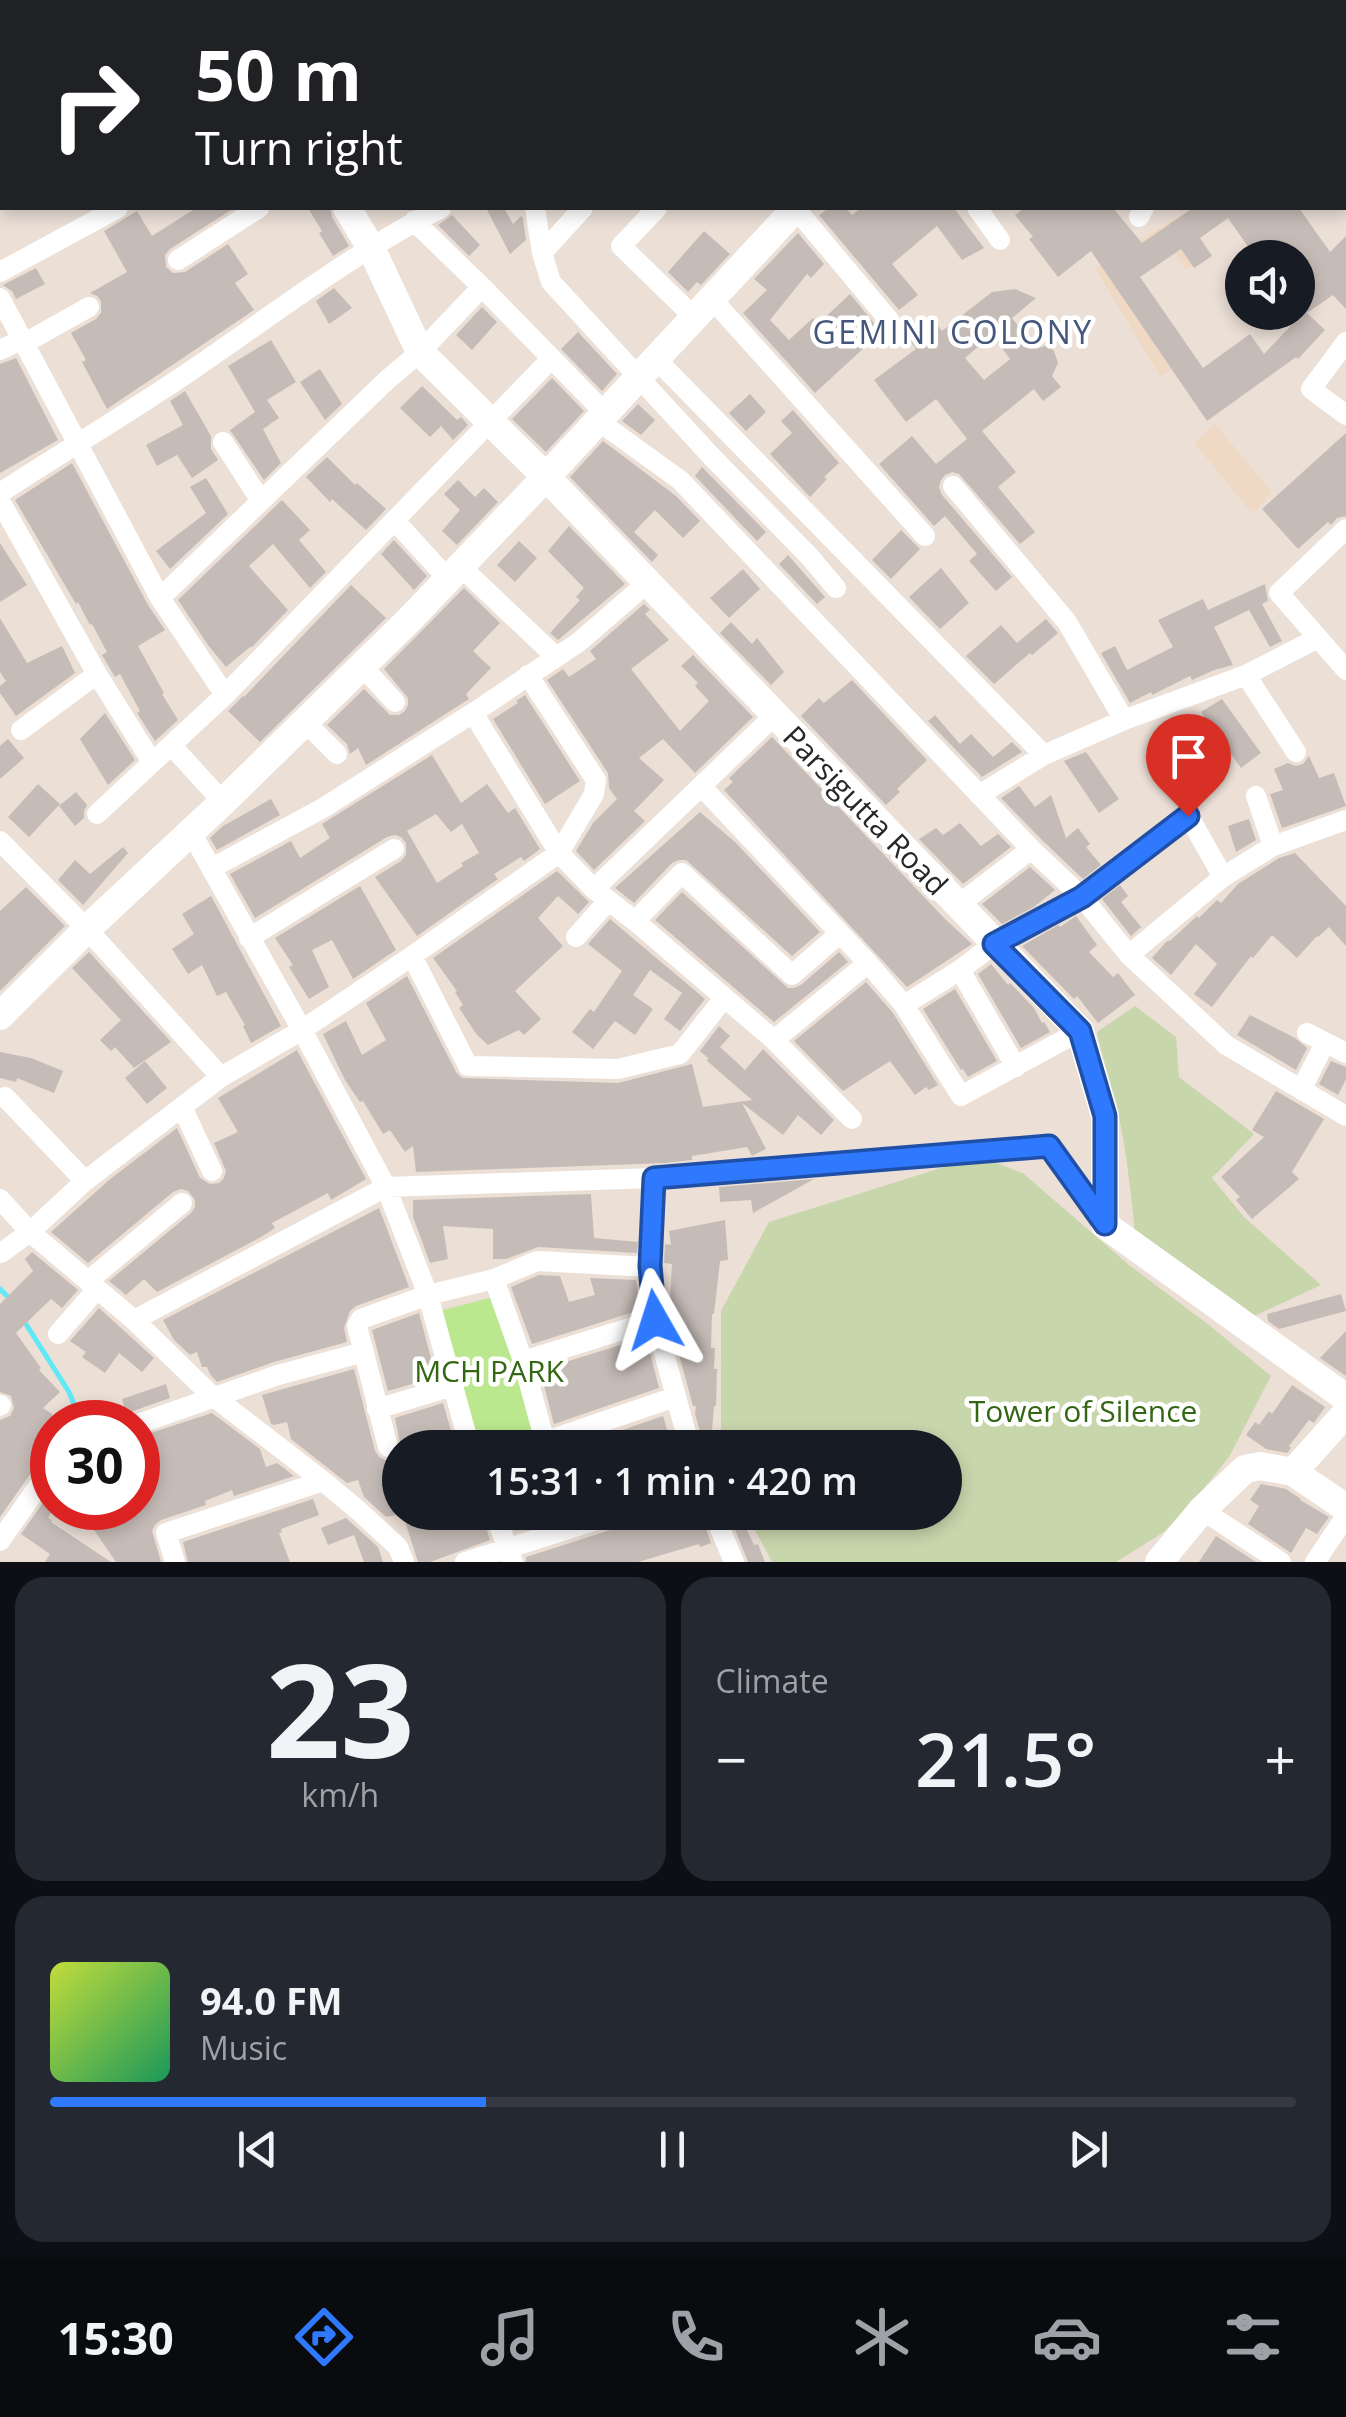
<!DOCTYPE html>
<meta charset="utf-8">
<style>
:root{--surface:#171b24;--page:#242831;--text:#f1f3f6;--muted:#9ea1a6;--line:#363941;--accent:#2f79ff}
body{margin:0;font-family:"Open Sans",sans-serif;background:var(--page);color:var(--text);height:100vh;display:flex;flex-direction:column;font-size:38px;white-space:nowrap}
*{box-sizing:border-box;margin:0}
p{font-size:32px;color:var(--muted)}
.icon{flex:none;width:55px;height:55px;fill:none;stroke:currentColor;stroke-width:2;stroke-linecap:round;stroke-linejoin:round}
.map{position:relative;height:1562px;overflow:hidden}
.sheet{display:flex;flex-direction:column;gap:15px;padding:15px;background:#0d0f14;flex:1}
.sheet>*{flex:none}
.guide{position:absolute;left:0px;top:0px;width:1348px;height:210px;box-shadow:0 5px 15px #0003;background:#202124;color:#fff;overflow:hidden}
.controls{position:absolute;left:1225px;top:240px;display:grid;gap:20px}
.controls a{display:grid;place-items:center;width:90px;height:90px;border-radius:50%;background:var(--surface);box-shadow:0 5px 15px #0003;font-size:50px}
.speed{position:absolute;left:30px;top:1400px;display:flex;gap:20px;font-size:50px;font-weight:700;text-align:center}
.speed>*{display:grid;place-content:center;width:130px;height:130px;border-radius:50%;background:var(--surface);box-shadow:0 5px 15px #0003;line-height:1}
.speed .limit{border:15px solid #d22;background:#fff;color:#111}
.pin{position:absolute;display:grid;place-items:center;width:85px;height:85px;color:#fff;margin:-102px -42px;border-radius:50% 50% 50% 0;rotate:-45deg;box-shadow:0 0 10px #0007}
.pin .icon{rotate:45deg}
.me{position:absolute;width:110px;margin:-55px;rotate:354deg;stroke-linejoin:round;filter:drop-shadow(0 0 8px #0008)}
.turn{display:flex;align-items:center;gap:35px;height:210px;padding:0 30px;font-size:45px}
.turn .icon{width:130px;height:130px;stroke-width:2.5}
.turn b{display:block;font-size:70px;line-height:85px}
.big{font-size:75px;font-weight:600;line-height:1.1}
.sheet .widget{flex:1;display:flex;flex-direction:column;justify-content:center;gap:15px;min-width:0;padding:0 35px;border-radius:30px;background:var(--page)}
.sheet .dial{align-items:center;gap:0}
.dial b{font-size:130px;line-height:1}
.song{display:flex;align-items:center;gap:30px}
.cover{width:120px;height:120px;border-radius:15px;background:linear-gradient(135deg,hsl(70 70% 55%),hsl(150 70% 35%))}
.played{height:10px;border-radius:5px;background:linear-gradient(90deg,var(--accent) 35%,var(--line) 35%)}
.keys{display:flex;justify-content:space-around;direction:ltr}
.heat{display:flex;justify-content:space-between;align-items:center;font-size:55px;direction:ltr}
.sheet .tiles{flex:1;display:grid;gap:15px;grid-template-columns:1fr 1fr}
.widget:last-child{grid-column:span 2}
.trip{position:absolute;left:382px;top:1430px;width:580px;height:100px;border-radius:50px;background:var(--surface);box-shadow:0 5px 15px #0003;font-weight:600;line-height:100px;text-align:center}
.tabs{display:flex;height:160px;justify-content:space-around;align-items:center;background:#090b0e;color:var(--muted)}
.tabs .icon{width:70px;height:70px}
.tabs .on{color:var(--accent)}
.tabs b{font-size:45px;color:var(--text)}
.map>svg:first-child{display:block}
.education{fill:#efd9c4}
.green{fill:#bbe78e}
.cemetery{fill:#c8d6ac}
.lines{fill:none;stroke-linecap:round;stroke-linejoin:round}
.stream{stroke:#5fe9f7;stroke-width:5}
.building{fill:#c6bcb7;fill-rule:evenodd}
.street{stroke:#fff;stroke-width:20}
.secondary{stroke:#fff;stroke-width:28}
.route-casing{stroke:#1f4fa6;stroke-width:25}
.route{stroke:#2f79ff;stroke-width:18}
.labels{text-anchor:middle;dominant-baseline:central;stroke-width:9;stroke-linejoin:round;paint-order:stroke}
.street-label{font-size:30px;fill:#272727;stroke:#fff}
.park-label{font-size:30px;fill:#336713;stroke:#fff}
.neighbourhood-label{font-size:32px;letter-spacing:2.5px;fill:#45577a;stroke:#fff}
</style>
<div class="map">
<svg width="1346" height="1562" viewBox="0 0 1346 1562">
<rect width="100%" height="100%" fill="#ebdfd6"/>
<path class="education" d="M1192 208H1253L1285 257 1231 217 1199 236 1206 256 1186 270 1174 253 1132 275 1149 303 1157 301 1186 363 1160 376 1095 268Z
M1215 424 1272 492 1253 514 1194 443Z"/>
<path class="green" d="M505 1294 539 1429 481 1447H474L439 1311Z"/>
<path class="cemetery" d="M1135 1006 1176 1037 1179 1077 1254 1134 1212 1178 1244 1217 1321 1285 1250 1318 1136 1241C1131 1196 1127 1152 1117 1108 1111 1082 1102 1058 1097 1032Z
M979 1156 1024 1174 1129 1265 1209 1325 1271 1376 1229 1457 1201 1492 1164 1532 1116 1562H772L746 1513 945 1512V1448H721V1311L769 1222Z"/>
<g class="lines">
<path class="stream" d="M0 1289 10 1299
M24 1321 69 1392 81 1422"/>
</g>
<path class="building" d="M196 208H234L170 249 165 255 166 267 173 273 185 272 228 244 248 274 235 283 254 310 107 409 82 362 86 360 71 333 96 319 101 313V301L97 296 90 293 127 272 104 231 137 211 152 236Z
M308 208H330L332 217 349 246 333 256 319 233 322 231Z
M486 208H504L513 224 521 216 523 218 526 240 510 254Z
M829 208H846L852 215 861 208H954L984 248 962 260 937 226 892 264 918 295 899 310 819 215Z
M1025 208H1113L1142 243 1193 208H1299L1330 252 1346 236V309L1333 295 1307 313 1325 330 1298 359 1296 357 1207 421 1091 251 1058 277 1029 239 1033 237 1015 215ZM1228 218 1256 258H1298V318L1264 354 1250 334 1203 368 1140 277 1181 249 1194 268 1212 256 1200 238Z
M452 215 480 245 469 256 438 225Z
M704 231 730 254 701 285 697 282 688 292 668 272Z
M798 233 824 264 811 278 807 274 770 320 789 340 813 318 818 324 850 294 878 328 874 330 878 335 815 393 743 313 767 290 754 279Z
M36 268 45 284 16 299 12 291 3 285Z
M334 288 352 308 329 324 316 301Z
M1015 289 1036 298 1012 318 1036 349 1047 345 1054 351 1058 363 1052 376 1061 387 1043 401 1034 389 982 431 1016 472 998 487 1035 532 1020 544 959 474 952 472 945 475 941 480 939 487 942 495 1012 577 996 591 969 561 977 554 945 516 934 526 879 464 912 436 936 464 967 439 936 399 906 422 874 380 916 349 910 341 934 321 942 331 992 292ZM992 335 1010 359 984 380 965 358Z
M482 307 497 322 472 350 456 335Z
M578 332 617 374 602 391 561 349Z
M271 340 296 382 267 400 279 418 263 429 281 463 264 480 230 430 255 412 228 366Z
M16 358 58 440 0 473V364Z
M320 369 342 404 325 420 300 382Z
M552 378 584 411 546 452 512 419Z
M422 386 457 420 461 417 468 425 453 440 441 426 430 437 400 408Z
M185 391 211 436V449L218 460 192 478 177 455 157 466 146 445 183 425 170 401Z
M750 394 766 412 746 431 729 413Z
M638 404 655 420 641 435 622 421Z
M793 410 839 463 824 477 827 479 810 497 770 454 792 433 781 421Z
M1346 433V516L1337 518 1331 525 1328 522 1298 549 1262 509Z
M603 441 676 496 700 521 683 538 655 510 634 532 658 555 652 562 570 477Z
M327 457 355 485 357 483 386 509 366 530 332 499 330 502 306 477Z
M72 463 148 605 165 630 138 646 164 693 162 694 178 720 155 741 137 713 140 711 120 674 115 677 102 655 107 652 92 624 90 625 78 602 76 604 15 500Z
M702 467 766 532 757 541 695 476Z
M206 478 228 514 170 569 156 551 206 513 190 487Z
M458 480 475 497 484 488 498 502 457 545 442 531 460 510 444 494Z
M282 500 310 530 299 540 326 572 310 588 273 544 249 566 288 610 252 647H250L226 667 208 645 178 600Z
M569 526 625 584 558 640 550 633 580 600 576 597 584 588 548 551Z
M901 530 920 549 891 579 872 560Z
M394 540 427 576 414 590 381 554Z
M519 541 537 558 515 582 497 565Z
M0 543 27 585 0 602Z
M788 555 825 597 817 604 779 564Z
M941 568 969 603 940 629 909 597Z
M743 569 760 589 729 618 710 598Z
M1265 584 1268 601 1262 604 1282 641 1270 647 1249 610 1214 627 1233 665 1214 670 1192 680 1190 676 1152 695 1151 692 1130 703 1101 653 1115 646 1127 670 1173 647 1158 620 1203 599 1208 610Z
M351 585 386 618 260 742 228 711 243 696 244 697Z
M464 588 500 623 473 651 491 668 466 694 469 699 366 765 358 748 350 754 347 744 327 725 364 689 390 715H399L405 711 408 705V698L384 669Z
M644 604 650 610 645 614 669 640 631 669 680 731 709 701 695 686 698 683 681 666 693 655 753 717 695 773 663 739 639 758 664 780 634 811 645 821 594 870 576 851 593 823 617 799 609 788 608 773 547 680 563 669 569 677 596 659 590 651Z
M0 618 27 663 62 646 75 673 16 716 0 693V686L6 681 0 672Z
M1046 619 1058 633 1032 655 1030 653 994 684 966 656 1001 625 1017 643Z
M731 622 752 644 757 638 784 672 771 685 720 633Z
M852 680 927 760 897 789 900 792 886 805 801 716 819 698 824 703Z
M525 695 580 781 545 804 493 719 518 703 516 701Z
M1222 699 1261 753 1241 768 1201 712Z
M105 713 135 760 108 785 80 739Z
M935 715 960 744 971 734 993 757 1012 742 1022 752 982 777 928 721Z
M772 737 944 918 972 944 907 987 724 790 733 782 729 778Z
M8 739 24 758 0 779V746Z
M1086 752 1119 799 1099 813 1064 761Z
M432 755 461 803 487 784 508 813 515 808 540 849 524 861 521 857 494 874 498 879 417 936 375 877 401 861 406 855V843L401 837 395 835 387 837 255 918 230 874 291 841 300 858 330 838 322 824ZM436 814 451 832 462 824 479 853 461 863 463 866 437 883 407 831Z
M1309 756 1319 778 1334 773 1346 806 1282 828 1270 794 1283 790 1274 769 1288 763 1296 766 1303 764Z
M38 784 60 804 29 837 8 817Z
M1019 786 1035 807 1051 795 1066 838 1078 828 1090 844 1086 847 1101 865 1083 879 1041 839 1001 798Z
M76 792 87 805 84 811V818L75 826 59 806Z
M271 799 280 815 217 850 210 838 223 826Z
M700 812 736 843 820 932 792 956 686 860H679L672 863 634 903 615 888Z
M1249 819 1256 840 1236 852 1228 826Z
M960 823 981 846 998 834 1011 847 963 884 919 839 936 828 943 835Z
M123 847 128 853 83 905 58 880 75 860 90 874Z
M1295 853 1346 906V946L1329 927 1318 937 1317 936 1297 958 1272 935 1253 958 1251 956 1212 1007 1194 994 1217 964 1196 944 1171 975 1152 958 1166 942 1171 940 1197 916 1199 918 1217 900 1221 903 1238 884 1279 858Z
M1030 867 1055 890 1034 907 1002 924 982 904Z
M557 871 589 902 578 914 558 896 538 918 563 946 515 991 541 1019 524 1035 519 1030 488 1045 477 1035 459 1008 463 1005 455 992 457 991 433 958Z
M1120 885 1128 896 1121 902 1141 927 1131 936 1102 899Z
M360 886 396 950 353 979 332 940 312 950 329 987 309 999 289 967 293 965 275 938Z
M26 887 65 926 0 991V911Z
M682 892 788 988H794L801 985 839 952 848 962 774 1022 655 920Z
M211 896 281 1026 251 1043 243 1026 245 1025 226 992 217 996 202 965 188 974 172 949 194 934 182 914Z
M1076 916 1097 945 1089 952 1113 977 1118 973 1135 995 1098 1023 1077 996 1074 999 1022 946 1058 925 1060 927Z
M610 919 705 999 680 1031 664 1019 682 993 650 970 633 995 653 1009 635 1035 615 1021 593 1049 572 1032 590 1009 594 1012 622 971 588 944Z
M89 952 171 1042 134 1068 115 1047 111 1051 100 1040 121 1020 72 968Z
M991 964 1008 985 1010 983 1034 1008 1042 1023 1044 1022 1050 1032 1021 1048 978 974Z
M407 976 456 1072 462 1078 618 1083 692 1064 703 1107 752 1100 706 1060 709 1059 700 1051 719 1026 730 1036 720 1047 745 1070 763 1049 834 1120 821 1135 798 1115 783 1135 742 1103 766 1149 752 1156 747 1147 692 1156V1160L665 1163 416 1172 413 1146 405 1152 390 1130 383 1134 363 1101 360 1102 345 1080 323 1034 346 1021 362 1055 386 1040 366 1003Z
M866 982 893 1013 938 1085 929 1090 926 1087 915 1095 890 1061 843 1091 794 1041Z
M955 989 997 1061 968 1077 963 1069 961 1070 923 1009Z
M1250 1015 1295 1038 1307 1048 1296 1070 1237 1035Z
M297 1050 366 1179 331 1200 328 1193 272 1223 275 1228 261 1237 157 1292 144 1279 126 1295 109 1281 191 1213 195 1207V1200L188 1191 181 1189 173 1192 88 1263 51 1232 109 1180 177 1128 200 1178 210 1184 219 1183 224 1178 226 1171 214 1143 238 1132 218 1098Z
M0 1052 31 1058 63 1071 54 1093 17 1078 16 1082 0 1078Z
M145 1061 167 1088 147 1104 125 1078Z
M1331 1061 1346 1067V1079L1338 1095 1319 1084Z
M1276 1091 1324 1119 1292 1172 1299 1179 1252 1219 1236 1200 1240 1197 1221 1177 1264 1137 1252 1130Z
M814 1179 753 1213 751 1200 720 1202 719 1187Z
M591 1194 594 1238 638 1242 637 1253 538 1247 506 1259H493V1229L443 1226 448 1259 430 1263 413 1217V1200Z
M379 1208 409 1287 356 1306 350 1311 344 1328 347 1342 274 1362 217 1382 210 1374 207 1367H202L197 1352 190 1355 174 1340 163 1320Z
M725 1220 728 1260 720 1261 714 1314H712L711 1348H715L714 1369H717L716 1406H714L711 1442H703L695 1414 696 1406H693L669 1318 672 1264 664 1263 665 1244 671 1245 669 1231Z
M32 1252 78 1290 62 1308 51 1299 16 1333 41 1368 39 1370 60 1392 43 1408 52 1414V1453L41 1459 0 1517V1420L10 1416 14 1408 11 1396 0 1392V1304L33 1271 25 1259Z
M539 1275 560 1276 569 1302 595 1295 590 1278 636 1280 640 1310 532 1344 511 1287Z
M1341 1294 1346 1311 1279 1329 1268 1321 1267 1314Z
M99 1308 154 1358 142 1372 119 1353 105 1373 82 1357 86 1352 70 1341Z
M419 1313 436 1377 388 1391 372 1330Z
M1346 1331V1376L1320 1358Z
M646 1337 659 1388 554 1424 540 1370Z
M354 1369 375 1451 379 1457 385 1460H392L400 1453V1472L385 1480 382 1488 388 1499 397 1501 401 1514 386 1517 364 1497 358 1480 347 1483 291 1439 287 1422 274 1425 271 1424 262 1395Z
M166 1384 170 1398 133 1411 127 1417 122 1399Z
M1292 1385 1325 1407 1314 1423 1309 1420 1289 1446 1291 1448 1287 1453 1266 1449 1246 1435 1255 1422 1259 1425 1269 1411 1272 1414Z
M443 1403 456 1448H401L395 1418Z
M212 1413 260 1449 266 1467 277 1463 294 1476 234 1496 232 1490 205 1501 206 1505 161 1520 155 1525 152 1531 161 1562H116L79 1508H138V1437Z
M663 1416 673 1448H570Z
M1261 1484 1286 1489 1301 1499 1300 1500 1329 1517 1317 1534 1306 1528 1291 1553 1248 1524 1259 1506 1250 1500Z
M52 1490V1511L48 1518 52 1520 51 1522 111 1562H45L50 1554 21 1534Z
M313 1499 319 1515 281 1529 282 1532 279 1533 290 1562H188L183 1542Z
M402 1512H481L490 1540 430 1562H418Z
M509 1512H575L516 1531Z
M649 1512H700L711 1543 700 1547 699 1544 638 1562H526V1557L626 1525 635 1517Z
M728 1512H738L754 1545 758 1544 765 1562H748Z
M346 1518 378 1547 383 1562H364L354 1535 328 1545 321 1528Z
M1216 1536 1256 1562H1199Z"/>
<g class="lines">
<path class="street" d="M58 0 60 2
M207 0 209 2
M358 0 359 2
M781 0 783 2
M859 0 861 2
M971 0 972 2
M1126 0 1127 2
M1290 0 1291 2
M586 2 587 0
M1029 2 1035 0
M1345 89 1346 91
M535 208 542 253 551 282 712 457 809 556 836 588
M657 208 621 246 694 317
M795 208 889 320
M977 208 1000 240
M1139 217 1144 208
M414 221 482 287 604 412
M542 253 583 208
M178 260 259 208
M0 272 118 208
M0 298 160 598 225 695
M712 299 925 536
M1346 342 1311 389 1346 415
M23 344 89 307
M0 350 21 340
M655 358 1044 755
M597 420 680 480 1031 849 1082 897 1129 955 1226 1045 1346 1116
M223 442 261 501
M953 486 1067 622 1124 720
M0 493C64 451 129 413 192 370 274 314 353 253 441 208
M0 501 97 674 152 762
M395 521 448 579
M1346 529 1279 593 1346 670
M460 566 556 657
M160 598 387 380 420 352 482 287
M362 666 395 702
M1246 675 1296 752
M473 713 559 853 594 889 635 921 774 1040 852 1119
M305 722 337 754
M21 730 97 674
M171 745 223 802
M701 786 868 963 904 1005 961 1096 1080 1031
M979 795 1044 755 1124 720 1246 675 1318 638
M1256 796 1273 846
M97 814 225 695 551 359
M191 832 302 1030 386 1187 428 1295 470 1448
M0 841 87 929 221 1077
M212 868 323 808 473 713 579 642 647 583
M594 889 775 715
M957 906 1031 849
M635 921 682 873 792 975 839 934
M576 937 608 901
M249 938 394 849
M1129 955 1223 877 1273 846 1346 820
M412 956 468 1066 618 1069 680 1054 724 998
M960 970 1016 1067
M904 1005 960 970 994 944 1082 897 1188 815 1223 877
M1307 1033 1346 1053
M774 1040 868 963
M1301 1090 1325 1043
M5 1097 85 1181
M182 1107 212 1171
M655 1178 650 1267 655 1320 690 1448
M0 1199 30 1232 134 1320 209 1393 323 1481 359 1511 398 1547 404 1562
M1 1253 30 1232 85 1181 221 1077 302 1030 412 956 559 853 594 794 596 780 528 675
M494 1279 523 1361 545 1442
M88 1281 182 1203
M134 1320 386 1187 655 1178 1049 1146 1105 1225
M58 1334 97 1289
M523 1361 655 1320
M0 1406 1 1405
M377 1409 453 1386
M138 1424 278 1375 364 1352
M388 1447 357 1326 361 1319 428 1295 494 1279 537 1261 650 1267
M526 1448 675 1397
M396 1488 400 1486
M1202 1510 1281 1562
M494 1512 513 1562
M713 1512 734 1562
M0 1541 52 1467
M175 1562 166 1533 323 1481
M465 1562 622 1512
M1315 1562 1346 1516"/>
<path class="secondary" d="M489 0 491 2
M1213 2 1217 0
M0 87H2
M347 208 371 248 420 352 546 477 1080 1031 1105 1116V1225L1346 1398
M0 1016 87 929 223 802 409 620 546 477 796 208
M1293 1472 1346 1508
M1159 1562 1202 1510 1245 1469 1260 1466 1293 1472 1346 1413"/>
</g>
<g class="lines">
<defs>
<path id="route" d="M655 1320 650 1266 654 1178 1049 1146 1105 1224V1116L1080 1031 994 944 1082 897 1188 816"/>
</defs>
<use href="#route" class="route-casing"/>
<use href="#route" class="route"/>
</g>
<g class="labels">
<g class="street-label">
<text transform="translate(866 810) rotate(46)">Parsigutta Road</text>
</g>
<g class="park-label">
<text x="489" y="1370">MCH PARK</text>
<text x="1083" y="1410">Tower of Silence</text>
</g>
<g class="neighbourhood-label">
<text x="953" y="331">GEMINI COLONY</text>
</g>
</g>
</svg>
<div class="controls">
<a><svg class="icon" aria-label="sound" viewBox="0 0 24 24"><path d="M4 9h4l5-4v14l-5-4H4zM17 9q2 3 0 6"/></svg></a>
</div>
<div class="speed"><div class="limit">30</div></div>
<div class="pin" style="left:1188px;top:816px;background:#d93025"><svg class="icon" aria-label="arrive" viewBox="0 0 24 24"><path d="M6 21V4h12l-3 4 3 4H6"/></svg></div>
<svg class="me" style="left:655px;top:1320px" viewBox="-20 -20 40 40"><path d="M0-17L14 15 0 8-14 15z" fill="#2f79ff" stroke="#fff" stroke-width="4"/></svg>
<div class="trip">15:31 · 1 min · 420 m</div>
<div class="guide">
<div class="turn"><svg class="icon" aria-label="right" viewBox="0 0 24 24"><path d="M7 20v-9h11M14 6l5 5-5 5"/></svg><div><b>50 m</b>Turn right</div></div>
</div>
</div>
<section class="sheet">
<div class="tiles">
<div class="widget dial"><b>23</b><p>km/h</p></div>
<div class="widget"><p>Climate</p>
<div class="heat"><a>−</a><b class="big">21.5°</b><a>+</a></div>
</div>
<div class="widget">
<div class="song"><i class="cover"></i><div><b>94.0 FM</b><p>Music</p></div></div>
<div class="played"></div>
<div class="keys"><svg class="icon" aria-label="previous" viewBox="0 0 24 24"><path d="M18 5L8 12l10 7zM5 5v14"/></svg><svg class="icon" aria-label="pause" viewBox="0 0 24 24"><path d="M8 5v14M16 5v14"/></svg><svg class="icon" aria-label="next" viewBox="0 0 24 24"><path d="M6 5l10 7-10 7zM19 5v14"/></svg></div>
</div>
</div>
</section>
<nav class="tabs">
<b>15:30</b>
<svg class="icon on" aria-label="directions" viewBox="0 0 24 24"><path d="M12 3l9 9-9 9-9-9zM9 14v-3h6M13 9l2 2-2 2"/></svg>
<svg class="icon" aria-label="music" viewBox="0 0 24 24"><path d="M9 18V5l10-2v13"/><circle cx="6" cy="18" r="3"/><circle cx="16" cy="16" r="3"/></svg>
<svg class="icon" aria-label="phone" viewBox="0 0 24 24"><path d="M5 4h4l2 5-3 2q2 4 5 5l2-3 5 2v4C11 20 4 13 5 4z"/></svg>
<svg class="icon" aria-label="climate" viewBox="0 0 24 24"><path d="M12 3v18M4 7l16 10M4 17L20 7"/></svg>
<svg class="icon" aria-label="car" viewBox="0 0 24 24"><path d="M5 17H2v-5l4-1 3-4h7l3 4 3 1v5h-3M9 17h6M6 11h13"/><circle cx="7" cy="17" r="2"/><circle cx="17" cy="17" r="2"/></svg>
<svg class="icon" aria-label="filters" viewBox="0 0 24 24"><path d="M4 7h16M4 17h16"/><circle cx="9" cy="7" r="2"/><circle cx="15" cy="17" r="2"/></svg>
</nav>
